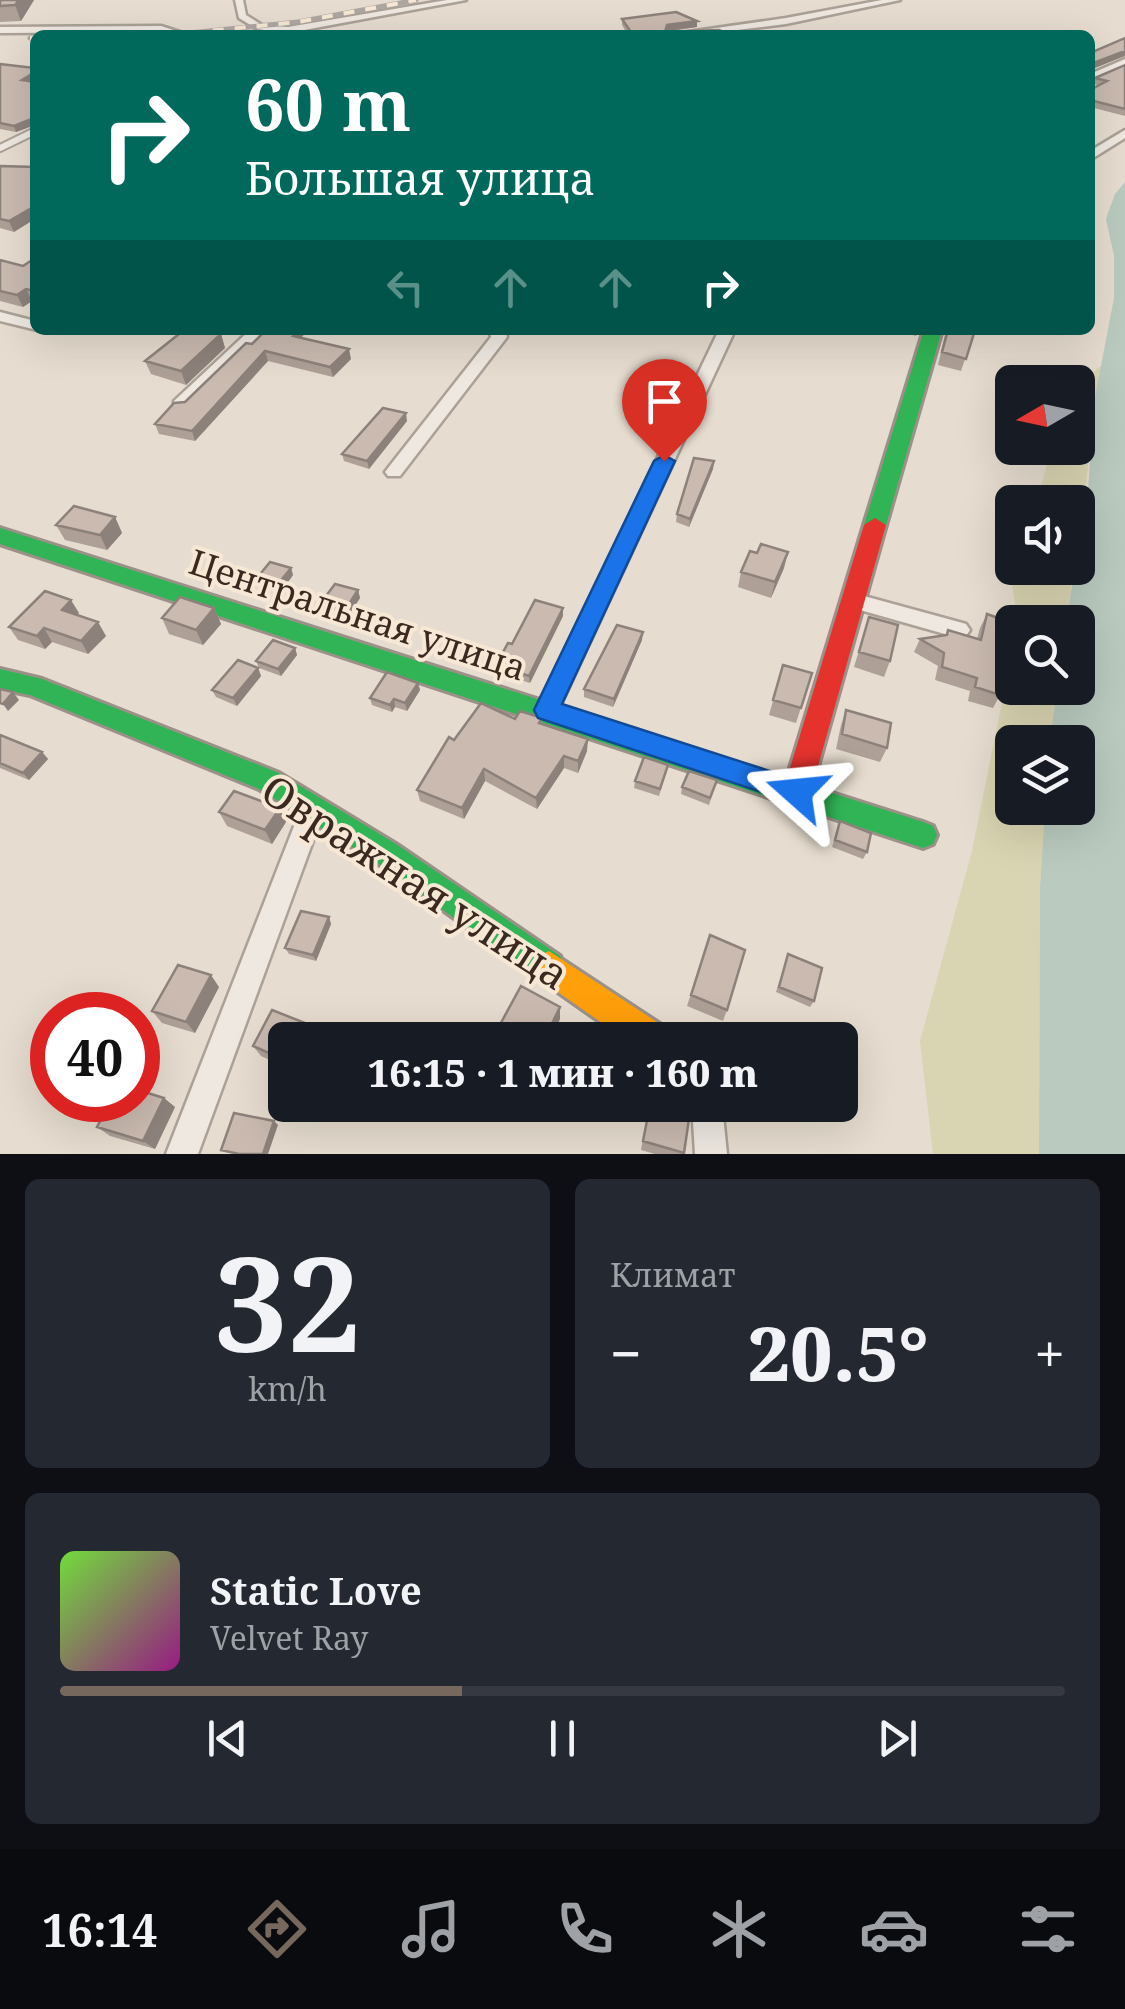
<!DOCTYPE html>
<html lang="ru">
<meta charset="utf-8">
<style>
:root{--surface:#171b24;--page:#242831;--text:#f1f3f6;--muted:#9ea1a6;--line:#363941;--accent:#77685d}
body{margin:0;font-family:"Noto Serif",serif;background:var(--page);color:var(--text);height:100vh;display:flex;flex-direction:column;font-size:38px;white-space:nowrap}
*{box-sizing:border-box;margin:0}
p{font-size:32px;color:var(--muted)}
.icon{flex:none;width:55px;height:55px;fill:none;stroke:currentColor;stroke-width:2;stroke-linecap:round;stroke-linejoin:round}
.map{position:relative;height:1154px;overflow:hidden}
.drawer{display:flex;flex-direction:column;gap:25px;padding:25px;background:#0d0f14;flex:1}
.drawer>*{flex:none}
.hud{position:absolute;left:30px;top:30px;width:1065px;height:305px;border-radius:15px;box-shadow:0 10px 40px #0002;background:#00695c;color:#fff;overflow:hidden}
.needle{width:65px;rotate:261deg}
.buttons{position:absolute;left:995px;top:365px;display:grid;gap:20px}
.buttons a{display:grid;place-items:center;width:100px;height:100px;border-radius:15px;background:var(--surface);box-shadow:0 10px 40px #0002;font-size:50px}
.speed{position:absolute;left:30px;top:992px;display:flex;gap:20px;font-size:50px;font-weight:700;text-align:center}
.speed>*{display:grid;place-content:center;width:130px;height:130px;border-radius:50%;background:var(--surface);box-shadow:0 10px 40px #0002;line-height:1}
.speed .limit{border:15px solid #d22;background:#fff;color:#111}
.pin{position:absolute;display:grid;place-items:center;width:85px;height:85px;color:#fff;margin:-102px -42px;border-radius:50% 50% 50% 0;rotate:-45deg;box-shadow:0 0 10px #0007}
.pin .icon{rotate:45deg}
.me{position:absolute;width:110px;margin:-55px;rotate:288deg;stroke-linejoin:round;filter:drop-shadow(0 0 8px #0008)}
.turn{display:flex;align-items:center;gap:35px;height:210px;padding:0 50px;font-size:45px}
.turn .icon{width:130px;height:130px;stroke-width:2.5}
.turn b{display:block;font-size:70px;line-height:85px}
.lanes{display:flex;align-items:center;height:95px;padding:0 50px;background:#0003;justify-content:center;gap:50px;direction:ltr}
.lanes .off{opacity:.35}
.big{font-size:75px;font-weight:800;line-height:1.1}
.drawer .card{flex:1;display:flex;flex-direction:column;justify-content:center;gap:15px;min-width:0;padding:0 35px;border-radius:15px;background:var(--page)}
.drawer .dial{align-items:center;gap:0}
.dial b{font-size:130px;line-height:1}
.song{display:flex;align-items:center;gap:30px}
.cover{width:120px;height:120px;border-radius:15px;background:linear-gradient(135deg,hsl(100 70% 55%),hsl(310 70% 35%))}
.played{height:10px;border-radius:5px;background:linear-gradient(90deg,var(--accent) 40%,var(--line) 40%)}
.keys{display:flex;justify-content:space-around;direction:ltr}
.heat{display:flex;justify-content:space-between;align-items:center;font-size:55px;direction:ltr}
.drawer .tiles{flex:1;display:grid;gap:25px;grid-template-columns:1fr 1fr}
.card:last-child{grid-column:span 2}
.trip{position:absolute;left:268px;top:1022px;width:590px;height:100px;border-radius:15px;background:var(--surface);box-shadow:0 10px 40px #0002;font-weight:800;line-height:100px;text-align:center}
.tab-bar{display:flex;height:160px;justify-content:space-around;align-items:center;background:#090b0e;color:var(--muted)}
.tab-bar .icon{width:70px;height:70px}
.tab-bar .selected{color:var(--accent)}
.tab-bar b{font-size:45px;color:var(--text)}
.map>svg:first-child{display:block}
.green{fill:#d9d4b1}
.water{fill:#bacabe}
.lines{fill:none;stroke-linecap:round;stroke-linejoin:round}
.lane-casing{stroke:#aba197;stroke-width:10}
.street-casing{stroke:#aba197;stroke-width:5}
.fast-casing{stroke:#9b9188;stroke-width:6}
.slow-casing{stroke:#9b9188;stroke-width:6}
.jam-casing{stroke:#9b9188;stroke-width:6}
.lane{stroke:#eee8e1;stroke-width:6}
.street{fill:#eee8e1;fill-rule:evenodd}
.fast{fill:#30b455;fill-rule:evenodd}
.slow{fill:#ff9f0a;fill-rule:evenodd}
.jam{fill:#e5322d;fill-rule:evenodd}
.rail-casing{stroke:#aea7a1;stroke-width:5}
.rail{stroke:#f7e8d5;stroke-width:4;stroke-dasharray:11;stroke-linecap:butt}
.wall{fill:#aea097}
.shaded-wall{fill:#8d827b}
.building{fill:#cabab0;stroke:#8d827b;stroke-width:2.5}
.route{fill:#1a73e8;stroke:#114b97;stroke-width:2.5}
.labels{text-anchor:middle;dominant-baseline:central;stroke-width:8;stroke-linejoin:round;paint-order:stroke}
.street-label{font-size:35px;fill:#3b291f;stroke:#f7e8d5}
.near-street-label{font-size:42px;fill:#3b291f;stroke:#f7e8d5}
</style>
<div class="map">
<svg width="1125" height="1154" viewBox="0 0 1125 1154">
<rect width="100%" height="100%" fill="#e6dccf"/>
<path class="green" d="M1101 366C1089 426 1088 488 1078 549V502H1037L1051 448H1078V383Z
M1012 519V568H1074L1066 622H1018L1004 537Z
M1012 653V688H1057L1050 742H1012V808H1045L1040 888 1039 1154H933L920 1041 972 851Z"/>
<path class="water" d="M1125 182V1154H1039L1040 888 1045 808H1078V742H1050L1057 688H1078V622H1066L1088 491 1094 402 1114 298V256L1106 219 1115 194Z"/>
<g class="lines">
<defs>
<path id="lane" d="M0 148 35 131"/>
<path id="street" d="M235 0H243L246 15 262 25 288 27 447 0H466L288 33 257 29 239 18Z
M882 0H900L786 24 695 35H667L786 18Z
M161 26 189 35 161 32 0 33V27Z
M1125 59V66L1090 81V74Z
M1125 130V138L1090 160V151Z
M0 312 35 321 37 330 0 321Z
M250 330H267L186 409H174V401Z
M489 330H505L507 337 400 476H388L385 472 388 468 491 337Z
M719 330H735L555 717 547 719 539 717 536 710Z
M853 593 959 622 966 624 970 630 966 636 959 638 846 606 843 601 846 596Z
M312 800 321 803 324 811 198 1154H166L300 811 303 803Z
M692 1105H722L727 1154H695Z"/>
<path id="fast" d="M924 330H942L886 525 875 532 864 525Z
M0 528 923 822 933 826 937 835 933 844 923 848 0 544Z
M0 669 42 679 279 773 396 844 560 956 565 967 560 978 549 983 538 978 376 862 259 789 30 695 0 689Z"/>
<path id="slow" d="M549 951 666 1028 670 1040H626L538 978 533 967 538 956Z"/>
<path id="jam" d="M875 518 886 525 811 791 807 800 797 803 787 800 783 791 864 525Z"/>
</defs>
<use href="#lane" class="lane-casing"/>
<use href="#street" class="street-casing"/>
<use href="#fast" class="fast-casing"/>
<use href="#slow" class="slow-casing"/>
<use href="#jam" class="jam-casing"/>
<use href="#lane" class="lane"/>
<use href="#street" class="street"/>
<use href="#fast" class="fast"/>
<use href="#slow" class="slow"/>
<use href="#jam" class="jam"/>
<defs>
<path id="rail" d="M169 35 298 22 416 0
M30 38H35"/>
</defs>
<use href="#rail" class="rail-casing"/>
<use href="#rail" class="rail"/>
</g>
<path class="wall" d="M0 0H34L21 21 0 22Z
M622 19 697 27 666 32 730 35H628L622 25Z
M0 64 35 80 32 82H35V125L16 132 0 129Z
M1125 65V116L1090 107V90L1098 85 1093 84 1095 78Z
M0 166 14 232 0 228Z
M35 258V302L32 301 23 307 0 301V260L23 266Z
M896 330H920L916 336Z
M946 330H975L961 371 938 365Z
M221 334 225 348 186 385 151 374 145 361Z
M302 338 351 359 333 377 268 361 195 441 159 434 155 424 185 402 252 344Z
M407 421 369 469 344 461 342 454Z
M714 461 713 469 689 527 676 522 677 514Z
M115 517 122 533 107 550 65 540 56 525Z
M291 568 293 575 281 592 260 586 257 578Z
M784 568 771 598 738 587 741 572Z
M358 590 360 598 349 615 325 608 323 600Z
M214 608 221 624 203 645 169 634 162 618Z
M79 613 77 615 106 636 88 654 52 642 45 649 18 640 9 627Z
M987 614 1012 623V668L1011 670 1004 667 1000 695 993 708 968 701 970 691 935 680 938 666 914 652 920 639 945 635 948 630 977 639 980 628Z
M563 616 530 683 497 673 496 665Z
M869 617 890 661 884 677 854 667Z
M642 640 613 707 584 697V689Z
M295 648 297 655 281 676 259 668 256 661Z
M783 665 812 673 796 723 769 715Z
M258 668 261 676 237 706 216 697 212 690Z
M418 683 420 690 407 711 395 707 392 712 372 705 370 698Z
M846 710 887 748 880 762 836 749 841 725Z
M515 719 542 724 587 751 578 773 564 768 537 809 485 781 464 819 420 801 417 790 454 740Z
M0 735 42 752 48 759 29 780 0 768Z
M668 765 659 796 634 788 635 781Z
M717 780 709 805 681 794 682 787Z
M219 812 286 822 272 844 227 826Z
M840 821 867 852 863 859 832 847Z
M329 917 331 924 316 961 289 954 285 948Z
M710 935 727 1010 723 1021 687 1006Z
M788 954 814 1001 810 1007 776 992Z
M219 987 195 1033 162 1023 152 1011Z
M560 1007V1019L550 1040H497L496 1032Z
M272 1010 310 1025 316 1036 314 1040H285V1067L261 1056 253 1046Z
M649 1105H691L684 1154H655L641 1150Z
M175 1107 155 1149 110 1136 97 1127Z"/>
<path class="shaded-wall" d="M19 0H34L21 21 15 5Z
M697 21V27L666 31 665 35 667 25Z
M1125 51V56L1090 70 1091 64Z
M35 72V80L24 86 22 80Z
M34 118 35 125 16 132 14 126Z
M35 206V219L14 232 9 221Z
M26 289 32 301 23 307 17 295Z
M298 330H308L295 345 293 336Z
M221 334 225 348 186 385 181 371Z
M349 349 351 359 333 377 330 367Z
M265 351 268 361 195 441 192 431Z
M406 413 407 421 369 469 367 461Z
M714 461 713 469 689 527 690 519Z
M115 517 122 533 107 550 100 535Z
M788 552 784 568 771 598 775 582Z
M291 568 293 575 281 592 278 584Z
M358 590 360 598 349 615 347 607Z
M71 600 79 613 69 623 62 610Z
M214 608 221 624 203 645 196 630Z
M563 608V616L530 683 529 676Z
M98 622 106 636 88 654 81 641Z
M44 628 52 642 45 649 37 636Z
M643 632 642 640 613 707 614 699Z
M295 648 297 655 281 676 278 669Z
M258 668 261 676 237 706 233 698Z
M418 683 420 690 407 711 405 703Z
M13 692 19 700 8 711 3 704Z
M394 699 395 707 392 712 390 705Z
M588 739 587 751 578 773V761Z
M42 752 48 759 29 780 23 773Z
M564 756V768L537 809 536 798Z
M484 769 485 781 464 819 462 808Z
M280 808 286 822 272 844 265 830Z
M329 917 331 924 316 961 313 955Z
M211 975 219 987 195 1033 186 1022Z
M560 1007V1019L550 1040H544Z
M310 1025 316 1036 314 1040H302Z
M164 1098 175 1107 155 1149 143 1141Z
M274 1121 278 1125 268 1154H263Z"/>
<path class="building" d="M0 0H19L15 5 0 6Z
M676 12 697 21 667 25 665 32 719 30 730 35H633L622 19Z
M1125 38V51L1091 64 1090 70V53Z
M0 64 35 68V72L22 80 35 82V119L34 118 14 126 0 123Z
M1125 65V109L1090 100V90L1107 81 1095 78Z
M0 166 35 167V206L9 221 0 219Z
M35 258V291L26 289 17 295 0 291V260L23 266Z
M184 330H200L221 334 181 371 145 361Z
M266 330H298L293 336 349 349 330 367 265 351 192 431 155 424 174 403 185 402 246 343 252 344Z
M948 330H975L966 359 942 352Z
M383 408 406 413 367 461 342 454Z
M694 458 714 461 690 519 677 514Z
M74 506 115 517 100 535 56 525Z
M761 544 788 552 775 582 741 572 750 551 757 553Z
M270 562 291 568 278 584 257 578Z
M335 584 358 590 347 607 323 600Z
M45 591 71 600 62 610 98 622 81 641 44 628 37 636 9 627Z
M180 597 214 608 196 630 162 618Z
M535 600 563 608 529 676 496 665 508 643 512 644Z
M987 614 1012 623V654L1006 652 1000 695 975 687 977 678 942 667 944 653 920 639 947 635 948 630 981 640Z
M869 617 898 625 890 661 859 652Z
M617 625 643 632 614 699 584 689Z
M273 640 295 648 278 669 256 661Z
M238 660 258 668 233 698 212 690Z
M783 665 812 673 801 708 773 700Z
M387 672 418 683 405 703 394 699 390 705 370 698Z
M0 689 13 692 3 704 0 703Z
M481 703 515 719 520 711 542 718 539 723 588 739 578 761 564 756 536 798 484 769 462 808 417 790 449 737 454 740Z
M846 710 891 723 887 748 842 734Z
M0 735 42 752 23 773 0 763Z
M644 757 668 765 660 789 635 781Z
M689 771 717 780 710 798 682 787Z
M234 791 280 808 265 830 219 812Z
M840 821 871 833 867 852 835 840Z
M301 911 329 917 313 955 285 948Z
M710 935 745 950 727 1010 691 995Z
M788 954 822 968 814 1001 779 987Z
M178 965 211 975 186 1022 152 1011Z
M521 986 560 1007 544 1040H510L496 1032Z
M272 1010 310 1025 302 1040H285V1060L253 1046Z
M138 1090 164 1098 143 1141 97 1127 111 1100H138Z
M650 1105H691L684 1153 643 1141Z
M234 1113 274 1121 263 1154H239L221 1150Z"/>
<path class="route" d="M664 455 675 461 562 704 807 783 811 792 807 800 797 804 538 718 534 710 654 461Z"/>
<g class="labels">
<g class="street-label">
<text transform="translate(358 614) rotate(18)">Центральная улица</text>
</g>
<g class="near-street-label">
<text transform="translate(416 881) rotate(33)">Овражная улица</text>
</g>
</g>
</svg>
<div class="buttons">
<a><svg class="needle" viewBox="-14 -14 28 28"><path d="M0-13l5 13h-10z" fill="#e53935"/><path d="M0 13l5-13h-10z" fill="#9ea1a6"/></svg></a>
<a><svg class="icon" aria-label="sound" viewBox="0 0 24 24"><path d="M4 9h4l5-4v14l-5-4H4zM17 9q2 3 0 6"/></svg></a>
<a><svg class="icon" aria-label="search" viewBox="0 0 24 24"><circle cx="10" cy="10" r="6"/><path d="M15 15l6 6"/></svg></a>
<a><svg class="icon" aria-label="layers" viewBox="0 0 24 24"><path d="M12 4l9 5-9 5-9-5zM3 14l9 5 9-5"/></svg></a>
</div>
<div class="speed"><div class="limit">40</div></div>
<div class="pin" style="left:664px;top:461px;background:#d93025"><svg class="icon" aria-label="arrive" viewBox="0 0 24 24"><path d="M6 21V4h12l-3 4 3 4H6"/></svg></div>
<svg class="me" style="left:797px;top:792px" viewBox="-20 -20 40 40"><path d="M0-17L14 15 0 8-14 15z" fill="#1a73e8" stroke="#fff" stroke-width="4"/></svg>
<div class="trip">16:15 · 1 мин · 160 m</div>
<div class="hud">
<div class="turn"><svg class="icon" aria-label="right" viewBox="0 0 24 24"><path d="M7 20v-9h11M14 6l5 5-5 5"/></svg><div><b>60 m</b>Большая улица</div></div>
<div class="lanes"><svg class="icon off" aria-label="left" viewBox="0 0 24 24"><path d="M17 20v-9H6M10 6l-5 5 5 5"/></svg><svg class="icon off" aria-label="ahead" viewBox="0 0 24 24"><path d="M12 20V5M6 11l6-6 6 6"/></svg><svg class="icon off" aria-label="ahead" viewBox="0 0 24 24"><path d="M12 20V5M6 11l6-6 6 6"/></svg><svg class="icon" aria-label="right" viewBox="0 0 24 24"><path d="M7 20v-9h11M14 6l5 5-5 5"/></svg></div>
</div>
</div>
<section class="drawer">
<div class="tiles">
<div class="card dial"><b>32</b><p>km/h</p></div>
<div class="card"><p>Климат</p>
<div class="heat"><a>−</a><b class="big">20.5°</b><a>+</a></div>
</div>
<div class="card">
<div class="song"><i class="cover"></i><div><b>Static Love</b><p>Velvet Ray</p></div></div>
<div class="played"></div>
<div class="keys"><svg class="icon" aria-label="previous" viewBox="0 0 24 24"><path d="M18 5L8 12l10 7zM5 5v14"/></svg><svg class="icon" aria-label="pause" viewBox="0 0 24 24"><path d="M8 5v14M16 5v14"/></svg><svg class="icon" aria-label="next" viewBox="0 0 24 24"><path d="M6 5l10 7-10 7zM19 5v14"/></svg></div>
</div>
</div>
</section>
<nav class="tab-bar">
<b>16:14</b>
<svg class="icon selected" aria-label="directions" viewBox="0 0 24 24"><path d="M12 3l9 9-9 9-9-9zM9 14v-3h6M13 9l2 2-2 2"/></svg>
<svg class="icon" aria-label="music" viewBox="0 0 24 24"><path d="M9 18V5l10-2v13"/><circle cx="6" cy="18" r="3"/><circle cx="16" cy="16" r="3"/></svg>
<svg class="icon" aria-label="phone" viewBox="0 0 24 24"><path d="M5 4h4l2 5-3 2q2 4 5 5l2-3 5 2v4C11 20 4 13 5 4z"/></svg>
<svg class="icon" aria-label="climate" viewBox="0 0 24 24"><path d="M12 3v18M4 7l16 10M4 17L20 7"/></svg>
<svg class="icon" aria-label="car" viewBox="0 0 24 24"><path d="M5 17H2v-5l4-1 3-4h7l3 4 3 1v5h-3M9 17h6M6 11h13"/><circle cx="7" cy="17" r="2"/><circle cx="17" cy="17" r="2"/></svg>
<svg class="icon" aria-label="filters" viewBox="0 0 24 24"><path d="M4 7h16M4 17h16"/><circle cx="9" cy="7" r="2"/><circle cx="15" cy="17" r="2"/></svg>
</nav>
